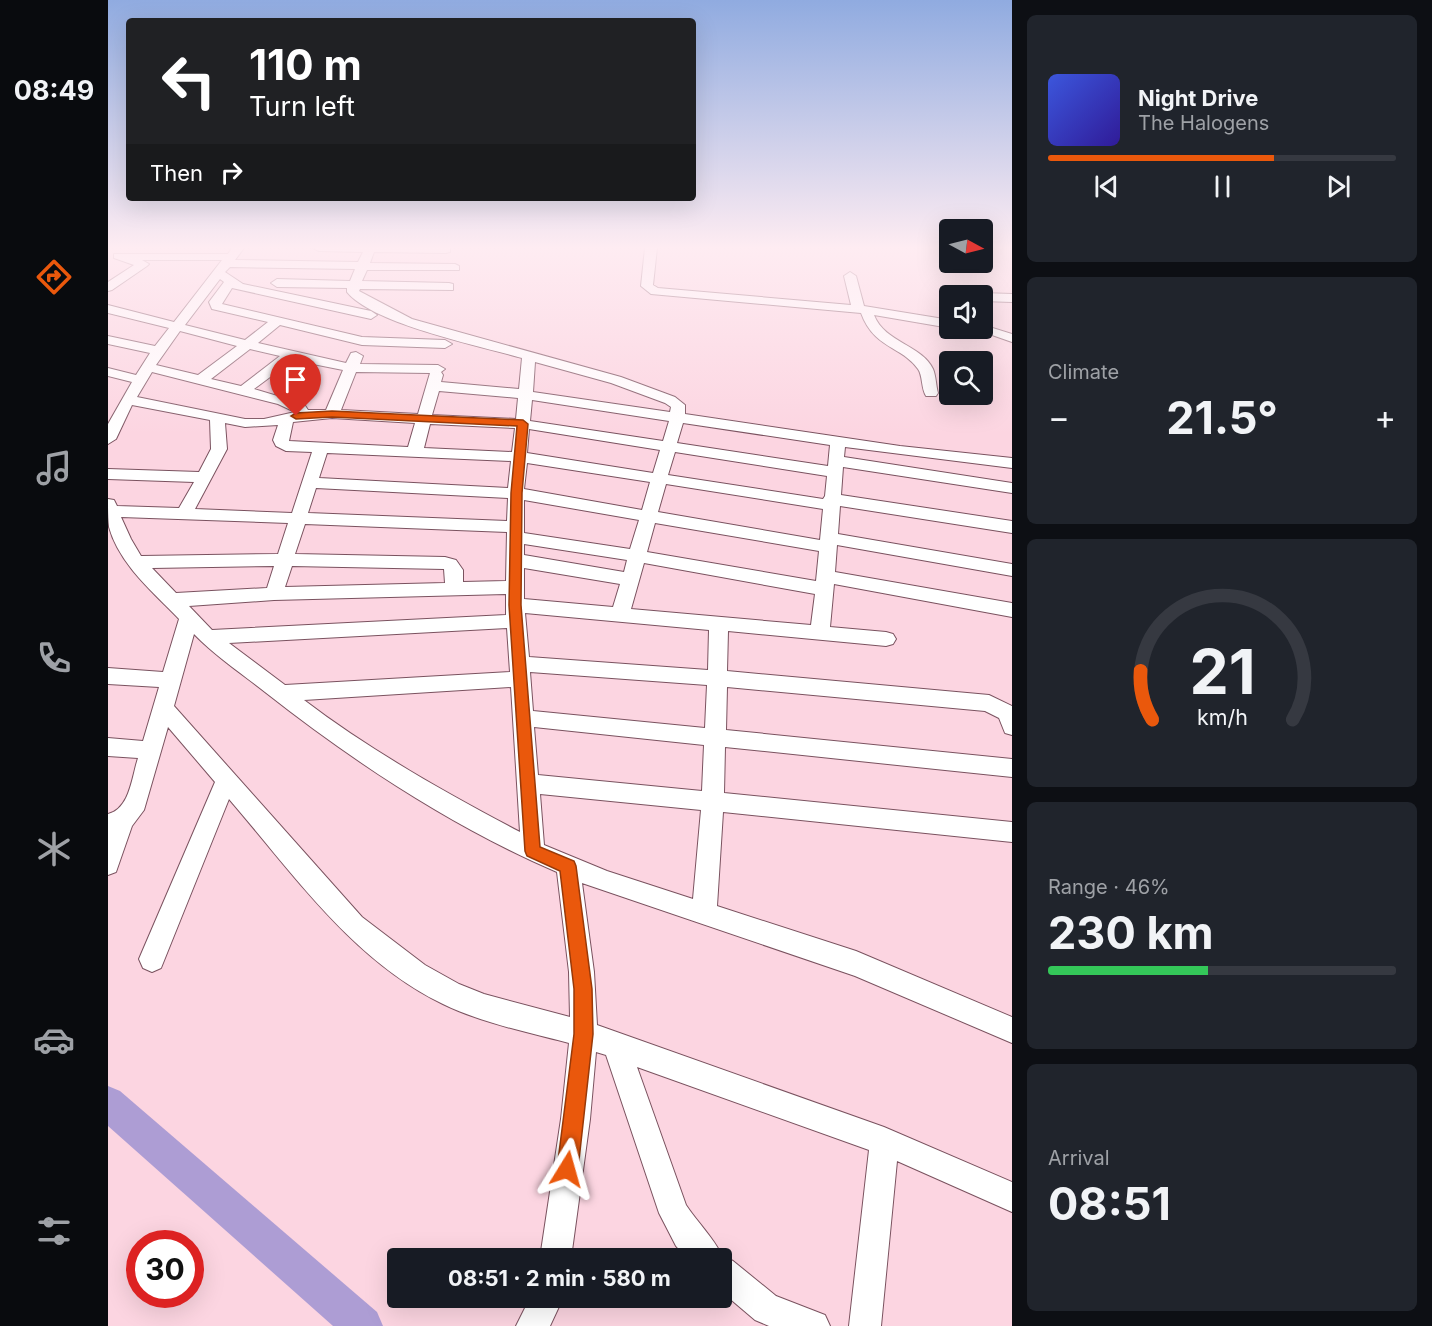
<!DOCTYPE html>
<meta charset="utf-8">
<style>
:root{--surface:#171b24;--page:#20242c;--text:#f1f3f6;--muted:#9ea1a6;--line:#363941;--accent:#ea580c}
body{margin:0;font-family:Inter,sans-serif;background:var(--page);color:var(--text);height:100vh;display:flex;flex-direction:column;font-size:22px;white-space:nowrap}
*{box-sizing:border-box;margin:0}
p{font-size:20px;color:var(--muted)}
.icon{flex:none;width:33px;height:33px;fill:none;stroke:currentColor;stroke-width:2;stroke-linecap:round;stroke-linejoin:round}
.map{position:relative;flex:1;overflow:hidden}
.side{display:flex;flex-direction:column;gap:15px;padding:15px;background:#0d0f14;width:420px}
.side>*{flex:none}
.guide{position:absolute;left:18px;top:18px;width:570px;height:183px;border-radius:6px;box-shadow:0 6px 24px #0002;background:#202124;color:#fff;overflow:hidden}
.needle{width:39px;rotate:97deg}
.buttons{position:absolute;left:831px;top:219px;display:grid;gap:12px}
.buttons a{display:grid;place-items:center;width:54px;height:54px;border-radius:6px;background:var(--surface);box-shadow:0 6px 24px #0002;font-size:30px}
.speed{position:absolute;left:18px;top:1230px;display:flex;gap:12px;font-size:30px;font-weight:700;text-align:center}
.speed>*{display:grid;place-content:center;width:78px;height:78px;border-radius:50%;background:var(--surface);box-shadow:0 6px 24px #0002;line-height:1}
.speed .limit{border:9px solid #d22;background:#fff;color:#111}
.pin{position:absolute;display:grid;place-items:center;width:51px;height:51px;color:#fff;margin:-62px -26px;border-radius:50% 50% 50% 0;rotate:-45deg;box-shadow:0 0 6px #0007}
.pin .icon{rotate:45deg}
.me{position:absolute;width:66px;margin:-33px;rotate:8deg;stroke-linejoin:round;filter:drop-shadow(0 0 4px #0008)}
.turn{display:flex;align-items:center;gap:21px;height:126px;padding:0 24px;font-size:27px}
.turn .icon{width:78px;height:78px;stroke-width:2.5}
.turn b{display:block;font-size:42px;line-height:51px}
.then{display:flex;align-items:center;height:57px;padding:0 24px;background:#0003;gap:12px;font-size:22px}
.big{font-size:45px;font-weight:700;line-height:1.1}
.side .card{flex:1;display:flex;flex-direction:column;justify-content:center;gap:9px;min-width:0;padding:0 21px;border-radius:9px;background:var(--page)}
.side .dial{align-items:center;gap:0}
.dial svg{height:156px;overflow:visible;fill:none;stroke:var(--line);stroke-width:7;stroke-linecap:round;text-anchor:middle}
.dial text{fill:var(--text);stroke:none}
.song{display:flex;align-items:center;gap:18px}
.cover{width:72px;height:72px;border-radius:9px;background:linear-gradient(135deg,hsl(230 70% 55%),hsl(250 70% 35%))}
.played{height:6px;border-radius:3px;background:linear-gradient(90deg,var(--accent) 65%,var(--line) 65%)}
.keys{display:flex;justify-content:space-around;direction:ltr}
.heat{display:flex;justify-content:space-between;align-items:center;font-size:33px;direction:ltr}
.charge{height:9px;border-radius:4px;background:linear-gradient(90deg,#34c759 46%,var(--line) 0)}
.trip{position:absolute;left:279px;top:1248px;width:345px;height:60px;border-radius:6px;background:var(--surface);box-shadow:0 6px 24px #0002;font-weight:700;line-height:60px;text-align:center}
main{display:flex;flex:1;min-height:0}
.menu{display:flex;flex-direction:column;width:108px;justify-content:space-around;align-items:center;background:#090b0e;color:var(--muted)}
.menu .icon{width:42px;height:42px}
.menu .current{color:var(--accent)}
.menu b{font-size:27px;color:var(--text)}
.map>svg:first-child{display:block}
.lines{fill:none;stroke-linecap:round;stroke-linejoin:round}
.river{fill:#ad9dd4;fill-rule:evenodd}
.minor-casing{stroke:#7a525f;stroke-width:2}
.minor{fill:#fff;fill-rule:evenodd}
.route{fill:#ea580c;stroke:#983908;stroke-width:1.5}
</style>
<main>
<nav class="menu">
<b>08:49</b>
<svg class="icon current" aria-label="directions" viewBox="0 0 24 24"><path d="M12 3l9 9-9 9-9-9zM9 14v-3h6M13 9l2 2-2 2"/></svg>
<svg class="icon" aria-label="music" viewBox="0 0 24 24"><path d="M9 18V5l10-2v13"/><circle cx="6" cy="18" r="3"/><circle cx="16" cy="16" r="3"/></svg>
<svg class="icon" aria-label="phone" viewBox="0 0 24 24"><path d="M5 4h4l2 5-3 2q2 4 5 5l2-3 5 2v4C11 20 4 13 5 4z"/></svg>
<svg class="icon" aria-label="climate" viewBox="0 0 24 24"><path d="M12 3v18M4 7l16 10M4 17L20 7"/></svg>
<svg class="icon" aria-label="car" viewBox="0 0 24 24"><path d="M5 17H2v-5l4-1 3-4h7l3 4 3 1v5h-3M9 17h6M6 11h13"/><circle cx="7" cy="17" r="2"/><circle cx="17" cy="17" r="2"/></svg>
<svg class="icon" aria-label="filters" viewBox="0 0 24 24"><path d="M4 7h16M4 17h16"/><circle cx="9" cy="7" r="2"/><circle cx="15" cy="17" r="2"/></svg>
</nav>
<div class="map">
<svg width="904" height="1326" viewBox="0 0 904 1326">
<rect width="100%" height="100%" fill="#fcd5e1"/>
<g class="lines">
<path class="river" d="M0 1086 12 1091 269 1312 275 1326H225L0 1126Z"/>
<defs>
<path id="minor" d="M124 248H136L127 260 250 262 255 252 211 251 205 248H342V252L338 253 266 252 262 263 347 264 351 266V270H259L254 281 341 283 345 284V290L252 289 251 291 304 319 513 377 567 397 577 405V414L792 446 904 458V468L737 447 736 457 904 483V493L735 467 733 495 904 521V533L732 506 730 534 904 564V576L729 545 727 572 904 603V617L726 584 722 627 778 632 785 634 788 639 785 644 778 646 620 631 619 671 881 695 904 706V735L897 733 891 718 877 711 619 687 618 730 904 759V777L617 747 616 793 904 822V842L615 812 609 906 748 951 904 1017V1043L747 976 474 883 486 972 489 1025 776 1127 904 1182V1212L789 1161 773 1326H741L761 1150 529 1067 578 1205C589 1222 606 1238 614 1256L625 1261 668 1296 717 1315 722 1326H661L647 1320 614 1292V1258H579L568 1246 551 1213 498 1055 488 1052 482 1119 463 1258H432L453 1119 461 1043C419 1032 374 1023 335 1004 245 961 185 873 121 799L53 968 44 972 35 968 31 959 107 782 60 727 36 810 24 826 8 872 0 875V814C22 809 24 776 30 758L0 756V738L35 741 51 687 0 684V668L55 672 71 619C46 593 11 564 1 527 0 518 0 508 0 499L6 500 9 506 71 508 86 482 0 479V469L91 472 103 449 102 420 24 405 8 439 0 444V424L24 382 0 376V368L28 375 42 353 0 344V336L47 346 61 328 0 313V305L66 322 114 260H34L41 264 39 266 4 290 0 291V282L26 265 6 258V254H120ZM122 267 247 269 242 281 169 279 163 283 169 287 239 288V292C265 324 372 346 414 358L411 389 333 382 335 375 333 372 337 369 330 365 252 364 255 356 248 352 243 353 238 363 150 343 172 325 254 345 337 348 344 344 337 340 254 337 114 304 124 288 263 319 269 315 263 311 135 284 117 272ZM112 279 116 282 101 302 104 309 160 322 137 340 77 325ZM72 331 129 346 90 375 48 365ZM142 349 172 356 133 386 103 379ZM185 360 235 370 218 410H200L196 404 146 389ZM427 362 503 383 557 403 563 407 562 412 425 392ZM44 372 170 404 187 412 156 419H137L29 397ZM248 372 322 373 310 414 233 410ZM331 391 410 398 408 419 324 415ZM424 400 561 421 555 441 422 421ZM224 418 307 423 300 447 181 441 185 422ZM117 423 137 427 170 425 165 440 168 446 178 451 204 452 184 513 87 509 119 449ZM575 423 722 445 720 466 569 443ZM322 424 407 428 404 452 316 448ZM421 429 552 450 545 473 419 453ZM567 452 719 476 717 496 715 499 560 475ZM219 453 403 461 400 488 211 478ZM419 463 542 482 534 510 416 489ZM558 484 715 509 712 540 550 512ZM208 488 400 498 399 521 200 513ZM416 500 531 520 522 549 416 533ZM13 517 180 523 170 554 33 556 23 539ZM547 523 711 551 708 581 539 552ZM197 524 399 532 398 581 355 582V570L348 560 337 557 187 554ZM416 544 519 560 516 572 416 555ZM536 563 707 594 703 625 523 609ZM166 566 159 588 68 593 44 568ZM184 566 336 569 337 583 177 587ZM416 568 512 584 505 607 416 599ZM398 594V615L104 630 81 606 166 600ZM417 613 601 630 600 670 421 657ZM399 628 402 672 177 685 121 643ZM86 634C107 656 133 673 157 692 246 762 344 827 449 872L461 972 462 1017 376 994 351 984 317 965 254 917 66 706ZM422 672 599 685 597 728 425 711ZM403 687 412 832C338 793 263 751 196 700ZM426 727 596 745 594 791 430 775ZM432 794 593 810 585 899 499 871 436 845Z
M537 248H549L545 285 550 288 743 305 736 276 742 272 748 276 756 306 842 320V328L766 315C777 343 814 345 825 369 828 376 828 386 830 393L828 396H818C813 388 815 376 810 369 794 346 766 349 753 313L543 294 533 286Z
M874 293 904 294V302L874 301V296H869Z
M875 325 904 334V342L864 328H874Z
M422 1298H455L442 1326H408Z"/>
</defs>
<use href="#minor" class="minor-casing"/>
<use href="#minor" class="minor"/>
</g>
<linearGradient id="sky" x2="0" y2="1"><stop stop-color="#90abe0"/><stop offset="0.57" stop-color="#feecf2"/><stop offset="1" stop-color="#feecf2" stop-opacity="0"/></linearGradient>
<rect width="904" height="434" fill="url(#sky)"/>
<path class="route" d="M224 411 415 420 420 424 414 493 413 605 432 847 466 861 468 866 484 989 485 1034 470 1169 467 1176 459 1179 452 1176 449 1169 466 1034V989L452 871 419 856 417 851 401 605 403 493 409 426 224 417 188 419 183 416 188 413Z"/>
</svg>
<div class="buttons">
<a><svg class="needle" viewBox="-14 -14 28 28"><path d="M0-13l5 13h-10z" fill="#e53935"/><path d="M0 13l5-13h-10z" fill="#9ea1a6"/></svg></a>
<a><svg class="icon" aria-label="sound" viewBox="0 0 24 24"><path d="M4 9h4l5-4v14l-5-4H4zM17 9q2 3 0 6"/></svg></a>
<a><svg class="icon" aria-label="search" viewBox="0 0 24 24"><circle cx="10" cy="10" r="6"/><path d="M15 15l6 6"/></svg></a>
</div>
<div class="speed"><div class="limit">30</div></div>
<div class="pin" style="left:188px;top:416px;background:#d93025"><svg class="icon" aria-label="arrive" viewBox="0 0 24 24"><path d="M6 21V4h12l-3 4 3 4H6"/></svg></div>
<svg class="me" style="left:459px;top:1169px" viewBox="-20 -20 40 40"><path d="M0-17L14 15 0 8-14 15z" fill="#ea580c" stroke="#fff" stroke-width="4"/></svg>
<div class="trip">08:51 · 2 min · 580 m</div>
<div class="guide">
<div class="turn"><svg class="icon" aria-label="left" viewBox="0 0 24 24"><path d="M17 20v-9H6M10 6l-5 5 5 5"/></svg><div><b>110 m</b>Turn left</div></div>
<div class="then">Then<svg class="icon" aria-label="right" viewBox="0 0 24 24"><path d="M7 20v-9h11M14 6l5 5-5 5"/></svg></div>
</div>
</div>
<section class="side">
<div class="card">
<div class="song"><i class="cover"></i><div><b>Night Drive</b><p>The Halogens</p></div></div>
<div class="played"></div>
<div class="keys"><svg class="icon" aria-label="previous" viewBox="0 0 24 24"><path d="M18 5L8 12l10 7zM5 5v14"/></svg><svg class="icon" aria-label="pause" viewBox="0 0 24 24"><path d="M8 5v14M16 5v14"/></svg><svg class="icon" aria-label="next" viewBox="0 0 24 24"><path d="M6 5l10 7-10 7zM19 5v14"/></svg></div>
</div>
<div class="card"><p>Climate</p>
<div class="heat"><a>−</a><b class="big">21.5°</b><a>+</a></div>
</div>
<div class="card dial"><svg viewBox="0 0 100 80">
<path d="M14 69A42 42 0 1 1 86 69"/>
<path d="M14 69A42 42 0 0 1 8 44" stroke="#ea580c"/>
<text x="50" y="56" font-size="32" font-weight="700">21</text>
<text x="50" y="72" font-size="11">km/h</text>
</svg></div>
<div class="card"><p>Range · 46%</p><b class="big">230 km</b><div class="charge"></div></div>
<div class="card"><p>Arrival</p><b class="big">08:51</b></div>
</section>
</main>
